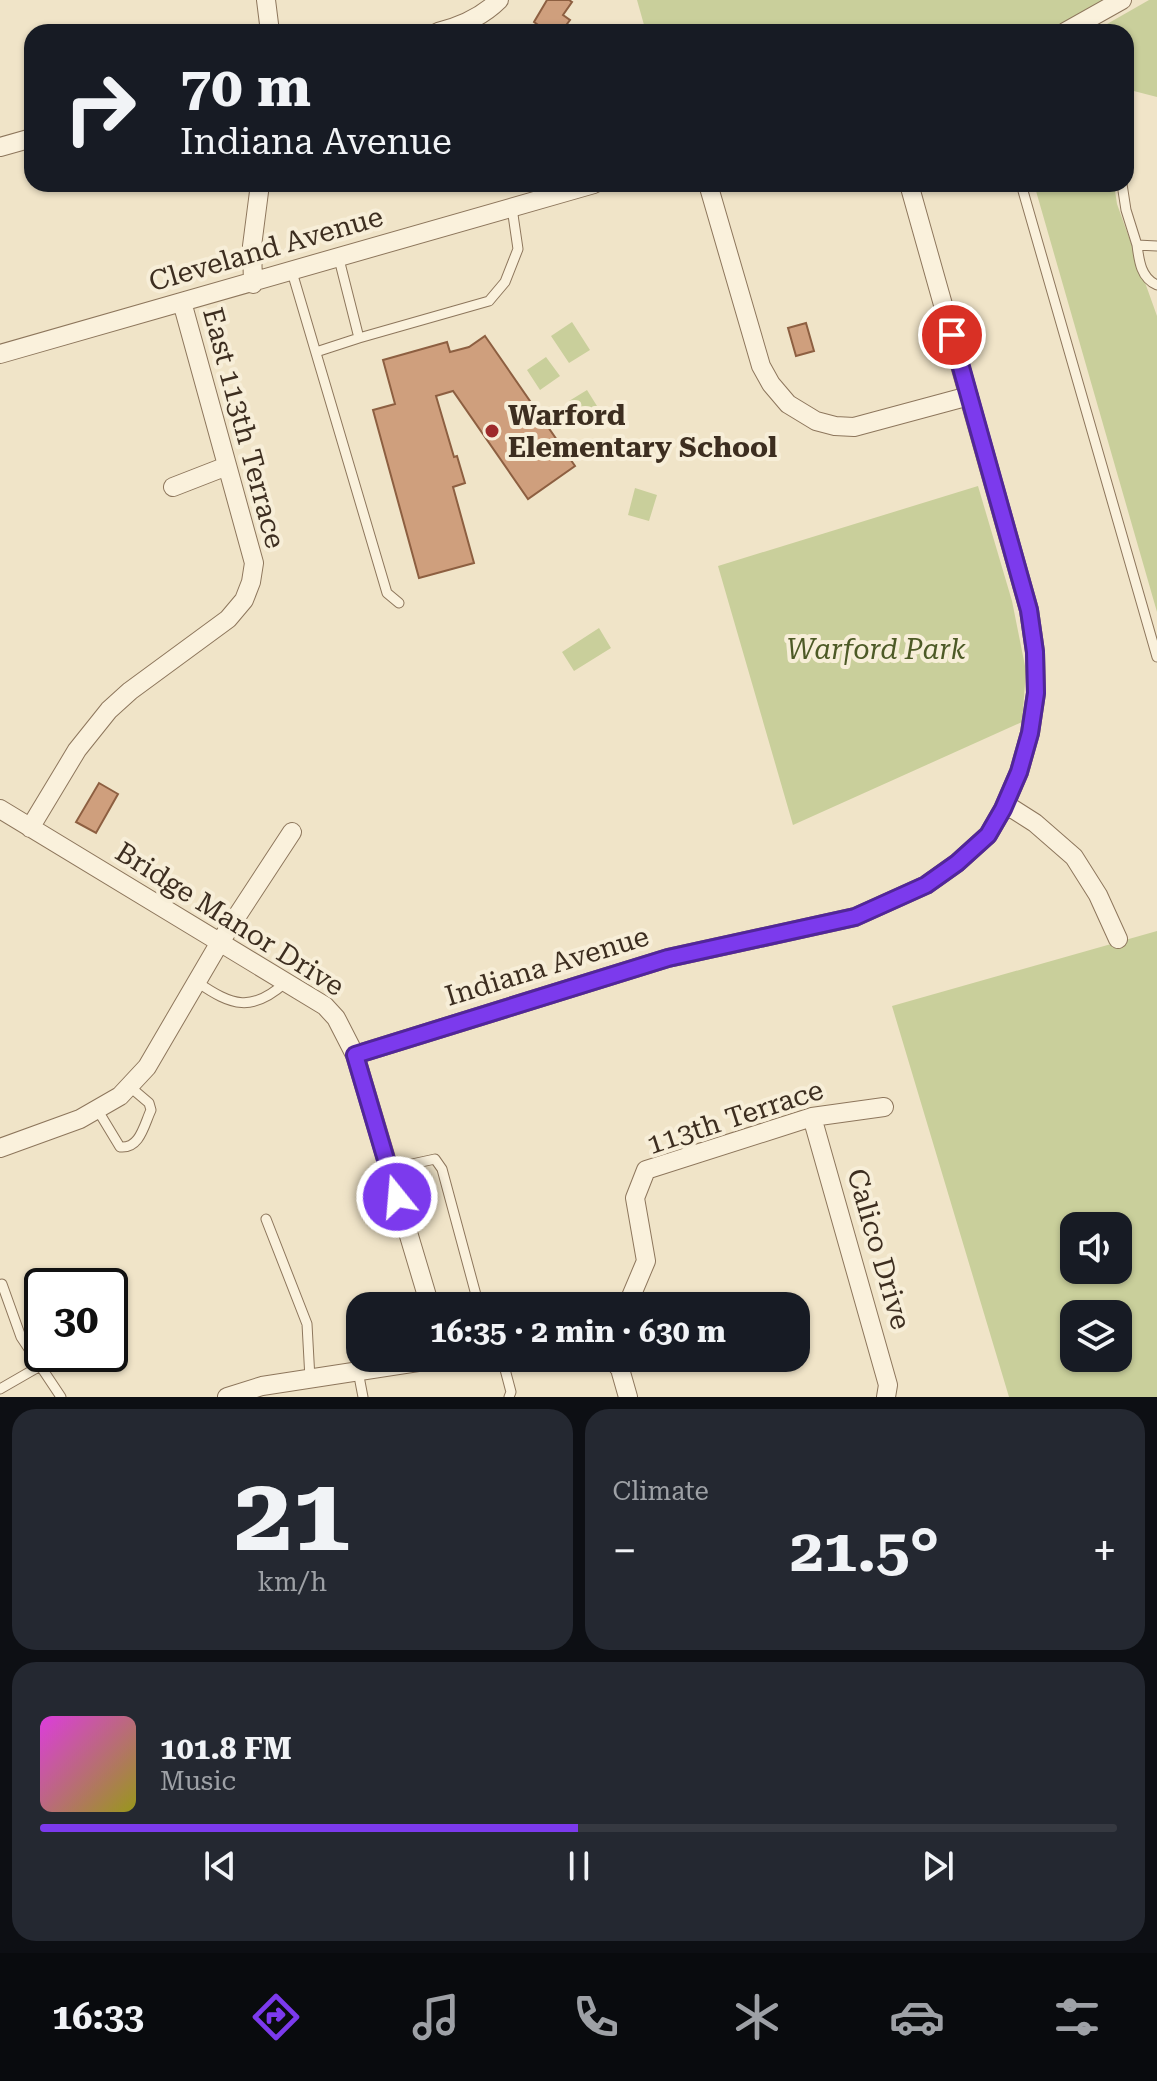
<!DOCTYPE html>
<meta charset="utf-8">
<style>
:root{--surface:#171b24;--page:#242831;--text:#f1f3f6;--muted:#9ea1a6;--line:#363941;--accent:#7c3aed}
body{margin:0;font-family:"Roboto Serif",serif;background:var(--page);color:var(--text);height:100vh;display:flex;flex-direction:column;font-size:30px;white-space:nowrap}
*{box-sizing:border-box;margin:0}
p{font-size:26px;color:var(--muted)}
.icon{flex:none;width:44px;height:44px;fill:none;stroke:currentColor;stroke-width:2;stroke-linecap:round;stroke-linejoin:round}
.map{position:relative;height:1397px;overflow:hidden}
.side{display:flex;flex-direction:column;gap:12px;padding:12px;background:#0d0f14;flex:1}
.side>*{flex:none}
.top-card{position:absolute;left:24px;top:24px;width:1110px;height:168px;border-radius:24px;box-shadow:0 2px 6px #0004;background:#171b24;color:var(--text);overflow:hidden}
.controls{position:absolute;left:1060px;top:1212px;display:grid;gap:16px}
.controls a{display:grid;place-items:center;width:72px;height:72px;border-radius:16px;background:var(--surface);box-shadow:0 2px 6px #0004;font-size:40px}
.speed{position:absolute;left:24px;top:1268px;display:flex;gap:16px;font-size:40px;font-weight:700;text-align:center}
.speed>*{display:grid;place-content:center;width:104px;height:104px;border-radius:50%;background:var(--surface);box-shadow:0 2px 6px #0004;line-height:1}
.speed .limit{border:4px solid #111;border-radius:12px;background:#fff;color:#111}
.pin{position:absolute;display:grid;place-items:center;width:68px;height:68px;color:#fff;margin:-34px;border:4px solid #fff;border-radius:50%;box-shadow:0 2px 8px #0007}
.me{position:absolute;width:88px;margin:-44px;rotate:343deg;stroke-linejoin:round;filter:drop-shadow(0 0 6px #0008)}
.turn{display:flex;align-items:center;gap:28px;height:168px;padding:0 24px;font-size:36px}
.turn .icon{width:104px;height:104px;stroke-width:2.5}
.turn b{display:block;font-size:56px;line-height:68px}
.big{font-size:60px;font-weight:700;line-height:1.1}
.side .tile{flex:1;display:flex;flex-direction:column;justify-content:center;gap:12px;min-width:0;padding:0 28px;border-radius:24px;background:var(--page)}
.side .dial{align-items:center;gap:0}
.dial b{font-size:104px;line-height:1}
.song{display:flex;align-items:center;gap:24px}
.cover{width:96px;height:96px;border-radius:12px;background:linear-gradient(135deg,hsl(300 70% 55%),hsl(60 70% 35%))}
.played{height:8px;border-radius:4px;background:linear-gradient(90deg,var(--accent) 50%,var(--line) 50%)}
.keys{display:flex;justify-content:space-around;direction:ltr}
.heat{display:flex;justify-content:space-between;align-items:center;font-size:44px;direction:ltr}
.side .tiles{flex:1;display:grid;gap:12px;grid-template-columns:1fr 1fr}
.tile:last-child{grid-column:span 2}
.trip{position:absolute;left:346px;top:1292px;width:464px;height:80px;border-radius:24px;background:var(--surface);box-shadow:0 2px 6px #0004;font-weight:700;line-height:80px;text-align:center}
.tab-bar{display:flex;height:128px;justify-content:space-around;align-items:center;background:#090b0e;color:var(--muted)}
.tab-bar .icon{width:56px;height:56px}
.tab-bar .active{color:var(--accent)}
.tab-bar b{font-size:36px;color:var(--text)}
.map>svg:first-child{display:block}
.green{fill:#c9cf9b;fill-rule:evenodd}
.building{fill:#cf9f7d;stroke:#8d5f41;stroke-width:2}
.lines{fill:none;stroke-linecap:round;stroke-linejoin:round}
.service-casing{stroke:#8d765c;stroke-width:11}
.minor-casing{stroke:#8d765c;stroke-width:20}
.service{stroke:#faf1dc;stroke-width:9}
.minor{stroke:#faf1dc;stroke-width:18}
.route-casing{stroke:#51269a;stroke-width:20}
.route{stroke:#7c3aed;stroke-width:14}
.poi-dot{fill:#9e2a2b;stroke:#f7eed8;stroke-width:3}
.labels{text-anchor:middle;dominant-baseline:central;stroke-width:8;stroke-linejoin:round;paint-order:stroke}
.street-label{font-size:28px;fill:#3d2e20;stroke:#f7eed8}
.poi-label{font-size:28px;font-weight:bold;fill:#3d2e20;stroke:#f7eed8;text-anchor:start}
.park-label{font-size:28px;font-style:italic;fill:#4d5a26;stroke:#f7eed8}
</style>
<div class="map">
<svg width="1157" height="1397" viewBox="0 0 1157 1397">
<rect width="100%" height="100%" fill="#f0e4c8"/>
<path class="green" d="M637 0H1109L1053 32H1049L1047 27 1038 32H646Z
M1149 0H1157V97L1126 89V32H1093Z
M1034 184H1114L1117 204 1157 316V612Z
M572 322 590 350 569 363 551 336Z
M546 357 560 376 540 390 527 370Z
M587 390 597 406 580 418 569 401Z
M978 486 1012 601 1026 671 1022 722 793 825 718 566Z
M635 488 657 495 649 521 628 515Z
M599 628 611 648 574 671 562 652Z
M1157 931V1397H1009L892 1006ZM1074 1226H1118V1270H1074ZM1074 1314H1118V1358H1074Z"/>
<path class="building" d="M547 0H569L572 2 563 15 570 20 561 32 553 29 548 32 534 22Z
M806 323 814 351 796 356 788 328Z
M485 336 575 466 528 499 453 391 436 396 454 457 457 456 465 483 453 487 474 563 419 578 373 410 395 404 383 360 447 342 450 352 469 347Z
M99 783 118 794 96 833 76 822Z"/>
<g class="lines">
<defs>
<path id="service" d="M1021 184 1157 657
M1122 184 1126 210 1137 245 1157 246
M1137 245C1139 261 1141 278 1157 285
M339 259 359 338 489 301 505 282 518 249 512 208
M292 272 387 593 399 603
M316 352 359 338
M197 982C232 1006 252 1013 286 982
M97 1109 120 1147C140 1149 144 1125 151 1110L149 1103 129 1086
M389 1169 435 1159 442 1169 479 1306
M266 1219 307 1324 310 1379
M2 1284 21 1337 61 1397
M110 1336 122 1331
M502 1358 511 1392 509 1397
M358 1371 363 1397
M0 1389 40 1366 69 1354"/>
<path id="minor" d="M266 0 270 32
M438 32C462 26 482 17 499 0
M1065 32 1122 0
M0 147 32 138
M708 184 761 366 771 384 788 404 816 421 835 426 854 427 969 396
M253 284 252 246 260 184
M0 354 594 184
M173 487 227 466
M0 809 325 1006 336 1018 355 1055 430 1306
M1003 809H1013L1035 823 1074 857 1098 895 1118 939
M30 828 77 750 109 710 130 691 228 619 244 600 251 582 254 563 182 302
M355 1055 668 958 855 917 926 885 957 863 988 835 1003 809 1019 772 1030 733 1036 693 1035 652 1029 610 909 184
M812 1117 888 1385 886 1397
M0 1148 80 1119 120 1096 147 1067 220 942 292 832
M627 1306 646 1261 635 1198 646 1170 812 1117 884 1107
M611 1358 620 1369 628 1397
M227 1397 262 1386 444 1358"/>
</defs>
<use href="#service" class="service-casing"/>
<use href="#minor" class="minor-casing"/>
<use href="#service" class="service"/>
<use href="#minor" class="minor"/>
</g>
<g class="lines">
<defs>
<path id="route" d="M397 1197 355 1055 668 958 855 917 926 885 957 863 988 835 1003 809 1019 772 1030 733 1036 693 1035 652 1029 610 952 335"/>
</defs>
<use href="#route" class="route-casing"/>
<use href="#route" class="route"/>
</g>
<circle class="poi-dot" cx="492" cy="431" r="8"/>
<g class="labels">
<g class="street-label">
<text transform="translate(266 249) rotate(-16)">Cleveland Avenue</text>
<text transform="translate(244 428) rotate(75)">East 113th Terrace</text>
<text transform="translate(230 919) rotate(32)">Bridge Manor Drive</text>
<text transform="translate(547 966) rotate(-17)">Indiana Avenue</text>
<text transform="translate(735 1117) rotate(-18)">113th Terrace</text>
<text transform="translate(879 1249) rotate(74)">Calico Drive</text>
</g>
<g class="poi-label">
<text x="508" y="415">Warford<tspan x="508" dy="32">Elementary School</tspan></text>
</g>
<g class="park-label">
<text x="876" y="649">Warford Park</text>
</g>
</g>
</svg>
<div class="controls">
<a><svg class="icon" aria-label="sound" viewBox="0 0 24 24"><path d="M4 9h4l5-4v14l-5-4H4zM17 9q2 3 0 6"/></svg></a>
<a><svg class="icon" aria-label="layers" viewBox="0 0 24 24"><path d="M12 4l9 5-9 5-9-5zM3 14l9 5 9-5"/></svg></a>
</div>
<div class="speed"><div class="limit">30</div></div>
<div class="pin" style="left:952px;top:335px;background:#d93025"><svg class="icon" aria-label="arrive" viewBox="0 0 24 24"><path d="M6 21V4h12l-3 4 3 4H6"/></svg></div>
<svg class="me" style="left:397px;top:1197px" viewBox="-20 -20 40 40"><circle r="17" fill="#7c3aed" stroke="#fff" stroke-width="3"/><path d="M0-11L8 9 0 5-8 9z" fill="#fff"/></svg>
<div class="trip">16:35 · 2 min · 630 m</div>
<div class="top-card">
<div class="turn"><svg class="icon" aria-label="right" viewBox="0 0 24 24"><path d="M7 20v-9h11M14 6l5 5-5 5"/></svg><div><b>70 m</b>Indiana Avenue</div></div>
</div>
</div>
<section class="side">
<div class="tiles">
<div class="tile dial"><b>21</b><p>km/h</p></div>
<div class="tile"><p>Climate</p>
<div class="heat"><a>−</a><b class="big">21.5°</b><a>+</a></div>
</div>
<div class="tile">
<div class="song"><i class="cover"></i><div><b>101.8 FM</b><p>Music</p></div></div>
<div class="played"></div>
<div class="keys"><svg class="icon" aria-label="previous" viewBox="0 0 24 24"><path d="M18 5L8 12l10 7zM5 5v14"/></svg><svg class="icon" aria-label="pause" viewBox="0 0 24 24"><path d="M8 5v14M16 5v14"/></svg><svg class="icon" aria-label="next" viewBox="0 0 24 24"><path d="M6 5l10 7-10 7zM19 5v14"/></svg></div>
</div>
</div>
</section>
<nav class="tab-bar">
<b>16:33</b>
<svg class="icon active" aria-label="directions" viewBox="0 0 24 24"><path d="M12 3l9 9-9 9-9-9zM9 14v-3h6M13 9l2 2-2 2"/></svg>
<svg class="icon" aria-label="music" viewBox="0 0 24 24"><path d="M9 18V5l10-2v13"/><circle cx="6" cy="18" r="3"/><circle cx="16" cy="16" r="3"/></svg>
<svg class="icon" aria-label="phone" viewBox="0 0 24 24"><path d="M5 4h4l2 5-3 2q2 4 5 5l2-3 5 2v4C11 20 4 13 5 4z"/></svg>
<svg class="icon" aria-label="climate" viewBox="0 0 24 24"><path d="M12 3v18M4 7l16 10M4 17L20 7"/></svg>
<svg class="icon" aria-label="car" viewBox="0 0 24 24"><path d="M5 17H2v-5l4-1 3-4h7l3 4 3 1v5h-3M9 17h6M6 11h13"/><circle cx="7" cy="17" r="2"/><circle cx="17" cy="17" r="2"/></svg>
<svg class="icon" aria-label="filters" viewBox="0 0 24 24"><path d="M4 7h16M4 17h16"/><circle cx="9" cy="7" r="2"/><circle cx="15" cy="17" r="2"/></svg>
</nav>
